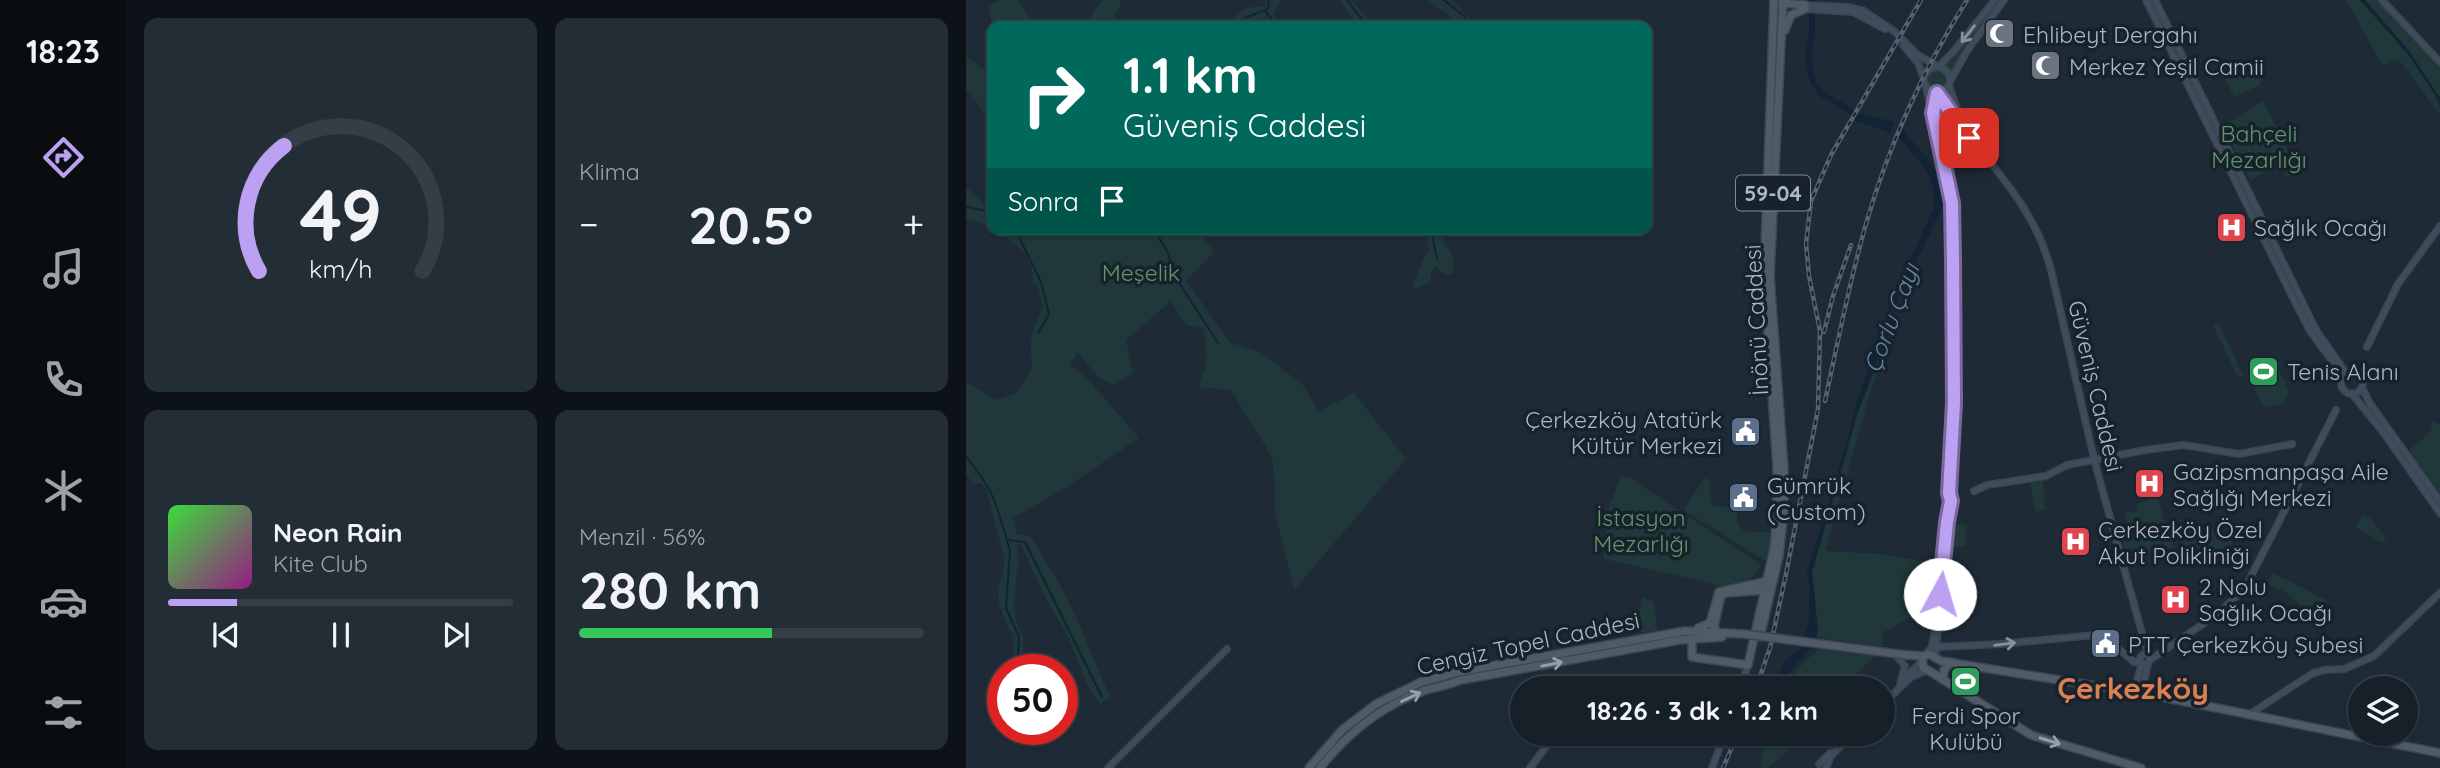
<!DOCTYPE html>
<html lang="tr">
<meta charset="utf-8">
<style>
:root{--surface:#162029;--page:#232d35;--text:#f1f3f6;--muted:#9ea3a8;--line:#353e46;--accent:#bca0f2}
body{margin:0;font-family:Quicksand,sans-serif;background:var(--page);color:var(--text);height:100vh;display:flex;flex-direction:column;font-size:26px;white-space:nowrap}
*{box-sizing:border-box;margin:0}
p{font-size:23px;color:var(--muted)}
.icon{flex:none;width:38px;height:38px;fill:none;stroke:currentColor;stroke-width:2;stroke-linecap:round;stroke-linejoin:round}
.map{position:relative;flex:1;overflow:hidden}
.details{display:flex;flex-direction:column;gap:18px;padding:18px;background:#0c1217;width:840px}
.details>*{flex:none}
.banner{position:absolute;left:21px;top:21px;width:665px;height:214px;border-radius:14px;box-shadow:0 2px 5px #0004,0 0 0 2px var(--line);background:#00695c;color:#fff;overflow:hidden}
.fabs{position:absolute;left:1382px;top:676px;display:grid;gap:14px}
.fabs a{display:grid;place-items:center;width:70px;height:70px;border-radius:50%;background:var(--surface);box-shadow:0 2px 5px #0004,0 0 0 2px var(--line);font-size:35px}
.speed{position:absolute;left:21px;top:654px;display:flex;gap:14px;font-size:35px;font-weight:700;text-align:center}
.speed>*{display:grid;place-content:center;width:91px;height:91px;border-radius:50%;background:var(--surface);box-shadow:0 2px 5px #0004,0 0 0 2px var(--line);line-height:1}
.speed .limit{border:10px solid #d22;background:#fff;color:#111}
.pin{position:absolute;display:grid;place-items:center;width:60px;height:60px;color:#fff;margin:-30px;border-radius:14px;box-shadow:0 4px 10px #0006}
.me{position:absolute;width:77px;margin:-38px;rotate:6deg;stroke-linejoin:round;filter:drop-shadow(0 0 5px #0008)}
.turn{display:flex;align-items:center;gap:24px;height:147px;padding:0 21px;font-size:32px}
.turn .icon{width:91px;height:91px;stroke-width:2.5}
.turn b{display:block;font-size:49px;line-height:60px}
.then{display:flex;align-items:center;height:66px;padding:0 21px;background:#0003;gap:14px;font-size:26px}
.big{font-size:52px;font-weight:700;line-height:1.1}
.details .widget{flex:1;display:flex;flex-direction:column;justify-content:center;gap:10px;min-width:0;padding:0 24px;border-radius:14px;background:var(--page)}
.details .dial{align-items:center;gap:0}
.dial svg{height:182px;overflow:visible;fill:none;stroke:var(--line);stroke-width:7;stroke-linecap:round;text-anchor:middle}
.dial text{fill:var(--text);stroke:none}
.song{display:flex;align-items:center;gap:21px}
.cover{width:84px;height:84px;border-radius:10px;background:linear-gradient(135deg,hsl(120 70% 55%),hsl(310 70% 35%))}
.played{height:7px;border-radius:4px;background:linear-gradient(90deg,var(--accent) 20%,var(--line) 20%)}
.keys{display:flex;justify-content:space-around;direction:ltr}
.heat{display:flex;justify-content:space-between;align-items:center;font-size:38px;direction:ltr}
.charge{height:10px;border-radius:5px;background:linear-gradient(90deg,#34c759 56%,var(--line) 0)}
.details .tiles{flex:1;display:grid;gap:18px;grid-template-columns:repeat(2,1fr)}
.trip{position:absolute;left:544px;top:676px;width:385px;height:70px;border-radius:35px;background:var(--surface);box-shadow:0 2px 5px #0004,0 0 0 2px var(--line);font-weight:700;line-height:70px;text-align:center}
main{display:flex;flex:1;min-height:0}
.menu{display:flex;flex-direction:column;width:126px;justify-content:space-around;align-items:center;background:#090d10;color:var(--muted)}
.menu .icon{width:49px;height:49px}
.menu .active{color:var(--accent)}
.menu b{font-size:32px;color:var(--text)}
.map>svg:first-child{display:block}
.green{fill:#203839}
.water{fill:#112335}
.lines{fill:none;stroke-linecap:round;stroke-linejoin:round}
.stream{stroke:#112335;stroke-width:2}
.river{stroke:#112335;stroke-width:6}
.secondary-casing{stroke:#3b4651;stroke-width:8}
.primary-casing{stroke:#3b4651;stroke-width:10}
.secondary{stroke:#3f4c5b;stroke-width:5}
.primary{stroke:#4f5c68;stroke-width:7}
.rail-casing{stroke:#536170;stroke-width:4.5}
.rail{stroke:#17222c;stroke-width:2;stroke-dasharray:5;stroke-linecap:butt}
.primary-bridge-casing{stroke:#3b4651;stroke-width:10;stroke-linecap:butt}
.primary-bridge{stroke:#4f5c68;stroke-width:7}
.oneway{stroke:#8592a0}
.oneway2{stroke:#94a1ae}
.route-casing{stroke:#7a689d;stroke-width:18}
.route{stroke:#bca0f2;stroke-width:12}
.labels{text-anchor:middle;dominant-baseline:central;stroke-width:7;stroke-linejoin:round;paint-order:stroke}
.shield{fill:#17222c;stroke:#7f8b97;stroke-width:2}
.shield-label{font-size:21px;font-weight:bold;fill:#abb8c5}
.poi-label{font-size:23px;fill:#abb8c5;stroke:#17222c;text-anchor:start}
.park-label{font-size:23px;fill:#619769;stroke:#17222c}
.street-label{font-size:23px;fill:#abb8c5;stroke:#17222c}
.water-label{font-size:24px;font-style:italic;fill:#6186a8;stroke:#17222c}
.district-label{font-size:30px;font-weight:bold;fill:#db8050;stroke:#17222c}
</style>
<main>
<nav class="menu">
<b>18:23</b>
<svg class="icon active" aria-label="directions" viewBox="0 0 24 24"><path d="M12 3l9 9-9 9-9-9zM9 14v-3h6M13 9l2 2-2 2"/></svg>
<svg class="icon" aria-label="music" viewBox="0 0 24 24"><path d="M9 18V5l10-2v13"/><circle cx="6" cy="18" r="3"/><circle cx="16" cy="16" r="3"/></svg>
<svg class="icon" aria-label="phone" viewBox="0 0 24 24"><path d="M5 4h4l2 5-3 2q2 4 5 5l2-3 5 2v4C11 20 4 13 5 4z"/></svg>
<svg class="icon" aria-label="climate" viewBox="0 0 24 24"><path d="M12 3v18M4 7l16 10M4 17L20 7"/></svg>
<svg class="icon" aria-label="car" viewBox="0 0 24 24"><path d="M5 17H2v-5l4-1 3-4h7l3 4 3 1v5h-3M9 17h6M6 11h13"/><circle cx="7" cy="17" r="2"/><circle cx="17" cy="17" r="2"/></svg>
<svg class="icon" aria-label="filters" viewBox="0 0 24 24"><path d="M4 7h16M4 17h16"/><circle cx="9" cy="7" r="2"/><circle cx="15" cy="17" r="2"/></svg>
</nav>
<section class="details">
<div class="tiles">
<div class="widget dial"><svg viewBox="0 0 100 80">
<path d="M14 69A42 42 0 1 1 86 69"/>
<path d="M14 69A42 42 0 0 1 25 14" stroke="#bca0f2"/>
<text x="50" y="56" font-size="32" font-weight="700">49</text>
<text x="50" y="72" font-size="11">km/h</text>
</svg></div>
<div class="widget"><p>Klima</p>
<div class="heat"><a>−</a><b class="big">20.5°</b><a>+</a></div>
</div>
<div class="widget">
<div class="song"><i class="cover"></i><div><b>Neon Rain</b><p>Kite Club</p></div></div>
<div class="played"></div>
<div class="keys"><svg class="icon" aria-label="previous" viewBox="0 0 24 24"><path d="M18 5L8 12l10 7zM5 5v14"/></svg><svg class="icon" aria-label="pause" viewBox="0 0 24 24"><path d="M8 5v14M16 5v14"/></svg><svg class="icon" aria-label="next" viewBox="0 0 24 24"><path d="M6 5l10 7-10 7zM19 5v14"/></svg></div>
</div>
<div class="widget"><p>Menzil · 56%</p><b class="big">280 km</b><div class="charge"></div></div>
</div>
</section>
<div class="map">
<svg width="1474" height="768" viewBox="0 0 1474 768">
<rect width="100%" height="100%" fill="#1e2b37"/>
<path class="green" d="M34 0H52L69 26H26L23 6Z
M138 0H155C153 11 148 17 142 26H120C125 15 130 8 138 0Z
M295 0H314L308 15 318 26H309L300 16 284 26H264C271 9 282 6 299 7L300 2Z
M374 0H386L399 16 419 26H392Z
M460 0H486L510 26H492L481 13Z
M1033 0H1036L986 73 978 65 984 61Z
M1380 0H1394C1417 25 1474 82 1474 115L1434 61 1429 60 1417 66Z
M1399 0H1412L1474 67V98L1443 51Z
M0 44 1 57 26 75V122L0 90Z
M960 80a11 11 0 1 1 22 0a11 11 0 1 1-22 0Z
M1274 71 1297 77 1294 85 1268 97 1259 78Z
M971 100 995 130 984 133 975 140 969 108Z
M1297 101 1332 172 1320 178 1317 171 1313 172 1310 167 1286 179 1285 182 1257 127Z
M0 188H2C8 195 17 205 26 206V229L18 224 0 219Z
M27 229H232L248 253 220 280 263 342 295 353 336 384 353 411 388 393 440 459 328 590 309 511V483L306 457 265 390 232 387 241 362 238 329 220 325 205 301 160 340 167 373 148 385 132 377 112 352 104 364 121 378 173 438 99 488 47 518 51 534 64 536C82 563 99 592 112 622 124 647 132 673 145 697L134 704 122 686 101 634 82 603 55 545 51 544 52 562 48 606 51 624 57 637V652L54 670H48L47 636 40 623 33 603 32 587 37 572 38 557 20 489 16 483 7 484 0 474V382L30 400 51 393 66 367C63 341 65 331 77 308L71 285 67 283C68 254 50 244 27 229Z
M459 229H480L476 231C474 249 493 248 486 274H478L470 266 465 271V282L449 289 447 284 457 260 463 251Z
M930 314 919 356 906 386 859 551 914 554 972 564 968 613 960 609 916 633 917 647 851 637 846 572 891 415 916 349 924 315Z
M1253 324 1277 375 1272 378 1247 325Z
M1310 363 1323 392 1316 404 1298 408 1283 377Z
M1465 421 1474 424V493L1443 450C1452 442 1468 435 1465 421Z
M655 476 664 478 795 565C786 585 764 593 745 583L638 559 640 515Z
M739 478 745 481 743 484 746 506 771 507V524L778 531 806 533 803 563 717 510Z
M1077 481 1079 509 1070 512 1064 483Z
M1191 497 1208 548 1184 552 1163 564 1154 532 1161 529 1159 513 1173 510 1171 504Z
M1400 513V517L1402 519 1404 517 1420 538 1416 543 1389 526Z
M986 524 1001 525 999 547 984 546Z
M1240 526 1247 528 1249 537 1266 541 1267 544 1255 550 1215 545 1210 528Z
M1307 573 1360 600 1361 604 1353 621H1351L1321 593 1301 583Z
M677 597 688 602 691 632H674L672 617Z
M854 648 894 655H909L876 688H822C826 671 842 659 854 648Z
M801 733H831L837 737 802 768H797L794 765Z"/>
<path class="water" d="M1394 0H1399L1443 51 1474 98V102L1441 53Z
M885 111 928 122 924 133 890 121 883 114Z
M936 127C957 159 978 165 977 207L924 315 916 349 891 415 846 572 852 630 849 641 843 639 850 620 841 572 882 439 890 404 922 309 967 209C973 174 950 159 930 134Z
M837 646 845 647 819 677 814 688H804L820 660Z"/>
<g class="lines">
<path class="stream" d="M381 0 401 26
M478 0 498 16 503 26
M299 11 312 26
M274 26 279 18 302 9 303 0
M0 207 26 212
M49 229 75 282 83 314 72 333
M188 229 201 251 213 283 252 343
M465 229 471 259
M0 457C26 487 30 503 41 540L59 542 136 697
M41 540 44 551 40 608 53 637 51 669"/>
<path class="river" d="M846 0V28L842 60 847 82 856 94 890 114
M838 644 846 623V594"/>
<defs>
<path id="secondary" d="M1180 0 1332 308 1344 331 1374 372 1376 378
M1189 0 1350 330 1380 373
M1416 0 1474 62
M839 5 882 7 898 11 928 31 952 55 971 66
M839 9 887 12 919 29
M937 45 952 63 958 79
M973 66 987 52 1029 0
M958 80a13 13 0 1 1 26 0a13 13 0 1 1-26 0Z
M984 81 1001 51 1038 0
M983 86 992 111 1002 131
M960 87 986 203 987 403 983 493 985 501 981 522 968 637 965 648 960 654
M973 93C979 110 1001 135 1014 150 1045 187 1073 223 1085 270L1129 463 1182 655
M967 113 971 93
M1401 347 1432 284 1474 226
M1375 383a11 11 0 1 1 22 0a11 11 0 1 1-22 0Z
M1396 387 1403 402 1474 501
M1386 394 1417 432 1474 513
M1008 491 1021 485 1080 476 1101 465 1179 450 1218 445 1273 454 1326 444
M980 514 981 489
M971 647 1035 644 1129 635 1141 639 1168 662H1175
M1174 659a5 5 0 1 1 10 0a5 5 0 1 1-10 0Z
M930 655 939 666 934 684
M969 658 973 619
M1184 660 1253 613 1279 588 1370 410
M940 677 955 662
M774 688 782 665
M1168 691 1176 663
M1175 693 1182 664
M917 704 945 677 961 670
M1284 714 1347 673 1359 670 1378 669 1408 656 1474 593
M853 764 864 753
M142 768 261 649
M564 768 589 735 599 733
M746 768 759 733
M860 768 865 756 887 733"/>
<path id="primary" d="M816 3 839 5
M819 30 825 15 839 9
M732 628 744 623 753 592 802 581
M751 632 748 626 755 596 759 593 801 590
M794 637 813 556 818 510V469L804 276 817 0
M726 638V657L782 665 808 548 811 514V468L798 276 808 0
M940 655 957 656
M495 680 714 640 756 637
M977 680 978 670 985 662
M343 768 376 730 410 704 455 682 492 672 719 631 778 634
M354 768C382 732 417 705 460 690 470 687 482 685 492 681
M1175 768 1065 735 957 667 956 658 963 654 975 661 1186 695 1474 753"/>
</defs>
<use href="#secondary" class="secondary-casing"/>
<use href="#primary" class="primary-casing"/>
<use href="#secondary" class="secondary"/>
<use href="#primary" class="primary"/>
<defs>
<path id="rail" d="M858 332 867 296 885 245
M859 401C872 342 883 282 900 224 923 144 957 70 1001 0
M790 688 804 648 820 574 852 409 854 331 843 276 840 244 845 201 865 155 955 0
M757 768 772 733"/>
</defs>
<use href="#rail" class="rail-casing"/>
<use href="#rail" class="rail"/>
<defs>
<path id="primary-bridge" d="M778 634 940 655"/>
</defs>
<use href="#primary-bridge" class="primary-bridge-casing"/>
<use href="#primary-bridge" class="primary-bridge"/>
</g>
<defs><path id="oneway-shaft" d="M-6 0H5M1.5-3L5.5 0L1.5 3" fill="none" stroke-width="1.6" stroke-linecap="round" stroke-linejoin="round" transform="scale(1.75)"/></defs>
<g class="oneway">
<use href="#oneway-shaft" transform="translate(1002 34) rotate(128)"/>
<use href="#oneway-shaft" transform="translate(1039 644) rotate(-7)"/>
</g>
<g class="oneway2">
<use href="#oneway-shaft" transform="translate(586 664) rotate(-11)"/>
<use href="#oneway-shaft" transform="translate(445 697) rotate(-25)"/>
<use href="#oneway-shaft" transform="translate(1084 741) rotate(17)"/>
</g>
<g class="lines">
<defs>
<path id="route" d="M974 594 981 522 985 501 983 493 988 403 987 259 986 203 967 113 971 93 1003 138"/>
</defs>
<use href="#route" class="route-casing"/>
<use href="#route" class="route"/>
</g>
<defs>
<symbol id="mosque-square" viewBox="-11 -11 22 22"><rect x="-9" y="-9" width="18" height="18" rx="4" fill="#6b7280" stroke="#17222c"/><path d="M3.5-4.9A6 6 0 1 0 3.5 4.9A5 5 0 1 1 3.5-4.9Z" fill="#fff"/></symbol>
<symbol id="hospital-square" viewBox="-11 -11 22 22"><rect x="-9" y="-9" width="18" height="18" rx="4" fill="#e0444e" stroke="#17222c"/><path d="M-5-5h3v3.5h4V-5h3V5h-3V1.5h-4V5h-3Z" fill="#fff"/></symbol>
<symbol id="stadium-square" viewBox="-11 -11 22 22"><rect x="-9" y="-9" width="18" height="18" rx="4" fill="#2e9e5b" stroke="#17222c"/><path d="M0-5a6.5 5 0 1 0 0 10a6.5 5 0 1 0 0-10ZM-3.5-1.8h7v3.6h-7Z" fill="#fff"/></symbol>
<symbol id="civic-square" viewBox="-11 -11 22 22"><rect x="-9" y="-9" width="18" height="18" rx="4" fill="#5c6f8a" stroke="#17222c"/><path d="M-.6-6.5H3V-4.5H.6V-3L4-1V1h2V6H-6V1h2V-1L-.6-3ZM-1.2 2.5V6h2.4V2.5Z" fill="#fff"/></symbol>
</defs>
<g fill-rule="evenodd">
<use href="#mosque-square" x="1016" y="16" width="35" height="35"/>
<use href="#mosque-square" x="1062" y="48" width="35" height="35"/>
<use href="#hospital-square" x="1248" y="210" width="35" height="35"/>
<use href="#stadium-square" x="1280" y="354" width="35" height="35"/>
<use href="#civic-square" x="762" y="414" width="35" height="35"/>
<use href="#hospital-square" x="1166" y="466" width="35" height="35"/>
<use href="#civic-square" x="760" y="480" width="35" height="35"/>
<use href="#hospital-square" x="1092" y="524" width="35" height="35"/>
<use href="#hospital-square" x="1192" y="582" width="35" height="35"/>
<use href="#civic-square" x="1122" y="626" width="35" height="35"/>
<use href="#stadium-square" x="982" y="664" width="35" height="35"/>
</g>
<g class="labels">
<rect class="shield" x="770" y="175.5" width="74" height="35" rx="5"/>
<g class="shield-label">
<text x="807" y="193">59-04</text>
</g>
<g class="poi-label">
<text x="1057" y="34">Ehlibeyt Dergahı</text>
<text x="1103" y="66">Merkez Yeşil Camii</text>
<text x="1288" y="227">Sağlık Ocağı</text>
<text x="1321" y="371">Tenis Alanı</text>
<text x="756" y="419" text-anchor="end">Çerkezköy Atatürk<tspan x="756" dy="26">Kültür Merkezi</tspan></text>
<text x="1207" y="471">Gazipsmanpaşa Aile<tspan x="1207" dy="26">Sağlığı Merkezi</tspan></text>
<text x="801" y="485">Gümrük<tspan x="801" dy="26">(Custom)</tspan></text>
<text x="1132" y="529">Çerkezköy Özel<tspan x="1132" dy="26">Akut Polikliniği</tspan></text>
<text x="1233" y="586">2 Nolu<tspan x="1233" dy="26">Sağlık Ocağı</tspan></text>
<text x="1162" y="644">PTT Çerkezköy Şubesi</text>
<text x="1000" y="715" text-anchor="middle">Ferdi Spor<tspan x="1000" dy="26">Kulübü</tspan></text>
</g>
<g class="park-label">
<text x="1293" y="133">Bahçeli<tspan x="1293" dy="26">Mezarlığı</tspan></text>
<text x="175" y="272">Meşelik</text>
<text x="675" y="517">İstasyon<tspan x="675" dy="26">Mezarlığı</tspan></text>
</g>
<g class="street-label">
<text transform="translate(790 320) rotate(-93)">İnönü Caddesi</text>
<text transform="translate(1130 386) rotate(77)">Güveniş Caddesi</text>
<text transform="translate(562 643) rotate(-12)">Cengiz Topel Caddesi</text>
</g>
<g class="water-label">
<text transform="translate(925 318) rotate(-69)">Çorlu Çayı</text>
</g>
<g class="district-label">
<text x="1167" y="688">Çerkezköy</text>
</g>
</g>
</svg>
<div class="fabs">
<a><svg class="icon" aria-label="layers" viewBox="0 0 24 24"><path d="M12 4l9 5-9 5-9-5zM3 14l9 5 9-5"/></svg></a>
</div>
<div class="speed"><div class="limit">50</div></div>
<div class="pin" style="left:1003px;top:138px;background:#d93025"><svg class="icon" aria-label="arrive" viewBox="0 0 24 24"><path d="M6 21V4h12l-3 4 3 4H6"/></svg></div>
<svg class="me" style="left:974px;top:594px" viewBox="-20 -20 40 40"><circle r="19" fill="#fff"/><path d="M0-13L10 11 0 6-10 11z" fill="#bca0f2"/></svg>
<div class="trip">18:26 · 3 dk · 1.2 km</div>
<div class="banner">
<div class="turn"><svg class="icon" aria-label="right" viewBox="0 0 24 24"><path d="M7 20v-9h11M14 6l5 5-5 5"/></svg><div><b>1.1 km</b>Güveniş Caddesi</div></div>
<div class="then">Sonra<svg class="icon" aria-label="arrive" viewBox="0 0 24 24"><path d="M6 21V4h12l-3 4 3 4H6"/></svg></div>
</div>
</div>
</main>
